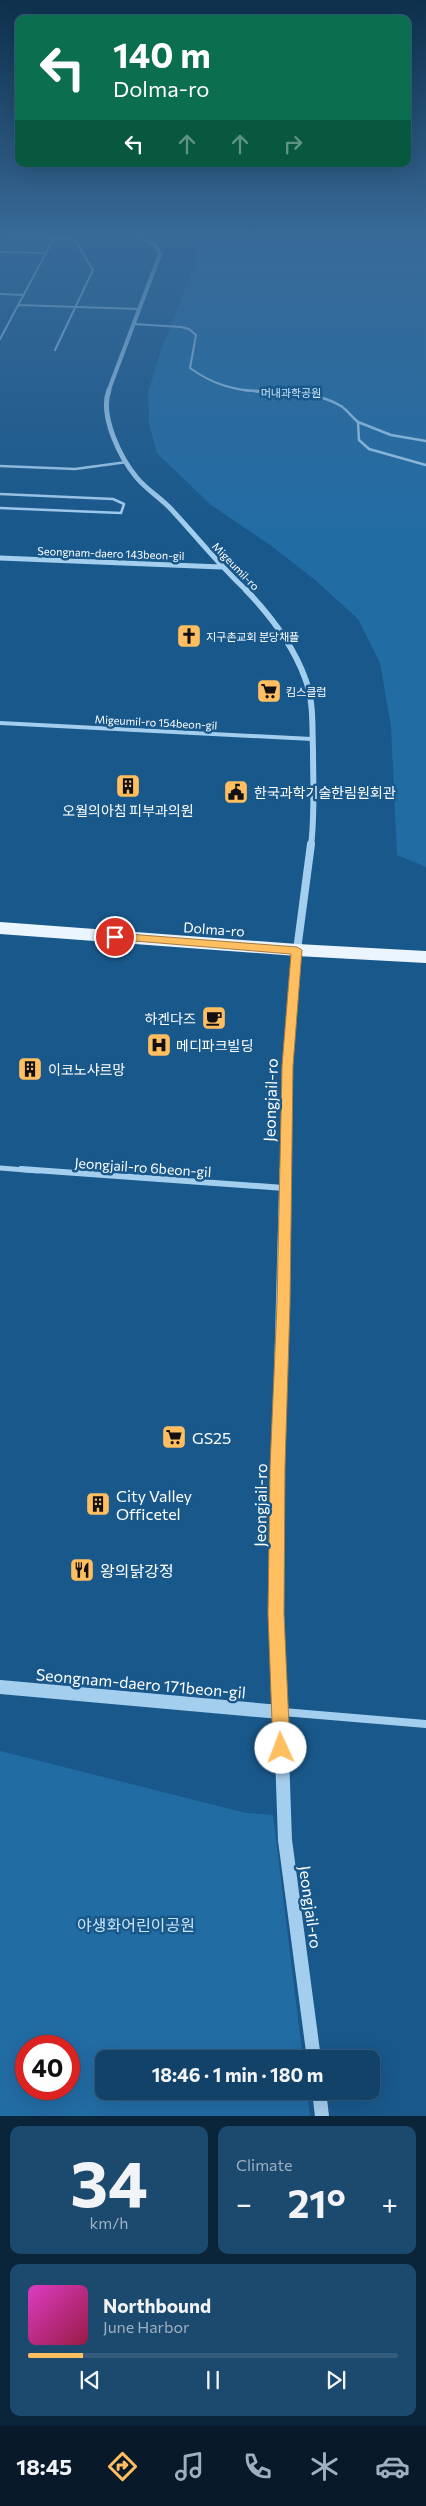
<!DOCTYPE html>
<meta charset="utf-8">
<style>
:root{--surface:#134268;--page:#1c496e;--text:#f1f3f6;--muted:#9db0c0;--line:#325b7c;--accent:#ffbe60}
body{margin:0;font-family:Commissioner,"Noto Sans KR",sans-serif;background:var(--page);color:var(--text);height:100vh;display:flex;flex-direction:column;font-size:19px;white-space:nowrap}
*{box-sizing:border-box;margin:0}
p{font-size:16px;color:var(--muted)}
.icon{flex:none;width:28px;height:28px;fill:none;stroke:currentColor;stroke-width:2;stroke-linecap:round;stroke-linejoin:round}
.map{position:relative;height:2116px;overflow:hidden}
.sheet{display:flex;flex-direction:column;gap:10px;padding:10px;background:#0a2439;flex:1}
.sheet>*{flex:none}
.top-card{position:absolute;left:15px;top:15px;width:396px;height:152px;border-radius:10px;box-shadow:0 5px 20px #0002,0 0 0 1px var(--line);background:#0b6e4f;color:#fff;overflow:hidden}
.speed{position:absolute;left:15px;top:2035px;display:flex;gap:10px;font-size:25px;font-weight:700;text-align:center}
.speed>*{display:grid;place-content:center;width:65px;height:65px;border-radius:50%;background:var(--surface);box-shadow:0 5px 20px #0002,0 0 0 1px var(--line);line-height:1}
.speed .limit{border:8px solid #d22;background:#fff;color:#111}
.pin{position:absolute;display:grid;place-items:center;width:42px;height:42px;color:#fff;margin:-21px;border:2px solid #fff;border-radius:50%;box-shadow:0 1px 5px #0007}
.me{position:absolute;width:55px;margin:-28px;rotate:358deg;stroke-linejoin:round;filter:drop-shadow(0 0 4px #0008)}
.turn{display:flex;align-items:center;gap:18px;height:105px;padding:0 15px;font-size:22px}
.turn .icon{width:65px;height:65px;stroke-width:2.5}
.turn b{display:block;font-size:35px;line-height:42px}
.lanes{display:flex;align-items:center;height:48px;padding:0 15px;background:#0003;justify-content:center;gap:25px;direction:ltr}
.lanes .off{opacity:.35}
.big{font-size:38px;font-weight:700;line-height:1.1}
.sheet .widget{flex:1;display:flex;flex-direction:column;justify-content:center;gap:8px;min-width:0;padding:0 18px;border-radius:10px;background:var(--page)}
.sheet .dial{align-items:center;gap:0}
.dial b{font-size:65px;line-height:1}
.song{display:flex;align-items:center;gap:15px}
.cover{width:60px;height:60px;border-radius:8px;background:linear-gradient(135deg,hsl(310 70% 55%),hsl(340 70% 35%))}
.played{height:5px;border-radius:2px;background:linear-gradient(90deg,var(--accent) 15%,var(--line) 15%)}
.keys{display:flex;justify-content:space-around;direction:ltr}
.heat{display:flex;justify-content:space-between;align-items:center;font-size:28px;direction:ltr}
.sheet .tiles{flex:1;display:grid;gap:10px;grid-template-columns:1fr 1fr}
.widget:last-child{grid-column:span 2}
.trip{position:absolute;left:95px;top:2050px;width:285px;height:50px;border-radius:10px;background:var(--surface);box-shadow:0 5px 20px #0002,0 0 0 1px var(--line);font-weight:700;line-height:50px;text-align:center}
.dock{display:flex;height:80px;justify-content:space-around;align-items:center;background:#081a2a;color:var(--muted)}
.dock .icon{width:35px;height:35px}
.dock .active{color:var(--accent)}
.dock b{font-size:22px;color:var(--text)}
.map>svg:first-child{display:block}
.green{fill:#226ca4;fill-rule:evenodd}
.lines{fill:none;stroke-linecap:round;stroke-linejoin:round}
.service-far1{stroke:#a4ceee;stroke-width:2}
.service{stroke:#a4ceee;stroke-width:2.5}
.minor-far3{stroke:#a4ceee;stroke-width:4}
.minor-far2{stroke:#a4ceee;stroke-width:5}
.minor-far1{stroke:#a4ceee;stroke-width:6}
.minor{stroke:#a4ceee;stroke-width:8}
.tertiary-far5{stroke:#a4ceee;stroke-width:4}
.tertiary-far4{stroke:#a4ceee;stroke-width:5}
.tertiary-far3{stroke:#a4ceee;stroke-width:6}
.tertiary-far2{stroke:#a4ceee;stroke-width:8}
.tertiary-far1{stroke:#a4ceee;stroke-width:11}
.tertiary{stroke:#a4ceee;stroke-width:14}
.primary{stroke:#eaf5ff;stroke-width:12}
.route{fill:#ffbe60;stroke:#a67c3e}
.labels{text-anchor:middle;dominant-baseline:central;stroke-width:5;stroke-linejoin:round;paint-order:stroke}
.far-park-label{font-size:11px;fill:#c9e5fa;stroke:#19588b}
.far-street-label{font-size:11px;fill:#fff;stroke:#19588b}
.far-poi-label{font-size:11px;fill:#fff;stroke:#19588b;text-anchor:start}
.poi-label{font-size:14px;fill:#fff;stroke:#19588b;text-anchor:start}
.street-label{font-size:14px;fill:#fff;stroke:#19588b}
.near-street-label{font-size:16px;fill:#fff;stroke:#19588b}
.near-poi-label{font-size:16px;fill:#fff;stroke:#19588b;text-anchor:start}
.near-park-label{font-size:16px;fill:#c9e5fa;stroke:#19588b}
</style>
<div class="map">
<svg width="426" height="2116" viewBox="0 0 426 2116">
<rect width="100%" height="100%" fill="#19588b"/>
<path class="green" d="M182 235H426V867L397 855 391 727 380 663 358 619 315 580 273 547 211 505 157 453 149 424 148 393 161 350 194 267 197 252 191 241Z
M0 1751 246 1813 273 1815 303 2059H104V2091H307L310 2116H0ZM26 2046H69V2089H26Z"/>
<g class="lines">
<path class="service-far1" d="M0 237 74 239 93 270 55 350
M0 252 46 253
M0 294 24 295
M18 305 139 309
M134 324 181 327 189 329 196 335 190 368C212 384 233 390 261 392
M0 339 54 238"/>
<path class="service" d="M244 390C276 393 312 389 341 406 347 410 352 417 358 422L359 440 369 449 426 465
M358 422 391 435 426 441
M0 466 75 469 127 462
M0 494 113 499 124 504 121 513 0 508"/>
<path class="minor-far3" d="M0 723 312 739"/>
<path class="minor-far2" d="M0 1168 38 1171"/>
<path class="minor-far1" d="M21 1169 284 1188"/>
<path class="minor" d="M283 1712 426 1724"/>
<path class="tertiary-far5" d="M108 392 160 254 156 246 138 235"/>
<path class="tertiary-far4" d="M109 390C99 416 121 459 137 478 147 490 161 498 171 509 197 537 219 565 247 591
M0 558 221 567"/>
<path class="tertiary-far3" d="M246 590C270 615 293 645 305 678 314 701 312 726 313 750 313 782 315 814 311 846"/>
<path class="tertiary-far2" d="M285 1171 287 1066 297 950 311 844"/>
<path class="tertiary-far1" d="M276 1586 277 1467 285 1169"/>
<path class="tertiary" d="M276 1585 285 1840 314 2059
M0 1687 280 1712
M319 2091 322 2116"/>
<path class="primary" d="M0 928 297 950 426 957"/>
</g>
<linearGradient id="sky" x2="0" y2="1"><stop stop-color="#0e304c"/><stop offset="0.44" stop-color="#386a98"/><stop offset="1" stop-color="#386a98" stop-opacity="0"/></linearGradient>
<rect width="426" height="531" fill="url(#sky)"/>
<path class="route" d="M115 933 297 947 302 950 293 1066 290 1304 285 1467 284 1614 290 1748 287 1754 281 1757 275 1754 273 1748 268 1614 270 1467 277 1304 282 1066 291 954 111 939 109 937Z"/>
<defs>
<symbol id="church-square" viewBox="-11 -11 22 22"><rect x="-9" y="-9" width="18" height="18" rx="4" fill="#ffbe60" stroke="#19588b"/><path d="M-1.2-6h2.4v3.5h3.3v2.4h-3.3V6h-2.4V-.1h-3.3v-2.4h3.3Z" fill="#111"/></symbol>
<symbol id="supermarket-square" viewBox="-11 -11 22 22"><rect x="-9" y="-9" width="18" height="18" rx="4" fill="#ffbe60" stroke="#19588b"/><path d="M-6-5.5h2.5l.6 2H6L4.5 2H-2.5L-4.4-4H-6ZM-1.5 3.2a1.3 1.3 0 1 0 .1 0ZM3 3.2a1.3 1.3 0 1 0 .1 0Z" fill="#111"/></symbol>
<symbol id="building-square" viewBox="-11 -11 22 22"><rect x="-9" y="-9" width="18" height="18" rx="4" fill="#ffbe60" stroke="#19588b"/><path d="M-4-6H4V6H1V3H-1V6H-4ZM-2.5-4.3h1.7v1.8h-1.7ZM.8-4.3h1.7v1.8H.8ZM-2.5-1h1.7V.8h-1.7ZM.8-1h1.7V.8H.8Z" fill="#111"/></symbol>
<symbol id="civic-square" viewBox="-11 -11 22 22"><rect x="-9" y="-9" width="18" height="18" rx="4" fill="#ffbe60" stroke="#19588b"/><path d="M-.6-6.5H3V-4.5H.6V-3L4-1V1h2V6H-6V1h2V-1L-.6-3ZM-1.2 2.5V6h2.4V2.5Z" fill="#111"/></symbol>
<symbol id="cafe-square" viewBox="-11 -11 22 22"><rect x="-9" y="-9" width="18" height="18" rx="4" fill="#ffbe60" stroke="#19588b"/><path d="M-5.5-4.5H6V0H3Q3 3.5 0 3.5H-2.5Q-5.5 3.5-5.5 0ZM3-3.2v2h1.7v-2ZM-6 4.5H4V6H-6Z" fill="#111"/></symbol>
<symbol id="hospital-square" viewBox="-11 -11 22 22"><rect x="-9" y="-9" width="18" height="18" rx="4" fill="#ffbe60" stroke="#19588b"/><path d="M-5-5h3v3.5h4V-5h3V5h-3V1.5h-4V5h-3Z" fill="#111"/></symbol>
<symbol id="restaurant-square" viewBox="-11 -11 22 22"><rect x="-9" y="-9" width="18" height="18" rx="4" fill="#ffbe60" stroke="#19588b"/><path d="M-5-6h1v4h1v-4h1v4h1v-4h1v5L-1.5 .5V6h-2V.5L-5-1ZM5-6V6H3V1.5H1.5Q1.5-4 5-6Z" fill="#111"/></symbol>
</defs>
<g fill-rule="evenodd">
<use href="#church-square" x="175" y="622" width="28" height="28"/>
<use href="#supermarket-square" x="255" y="677" width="28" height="28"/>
<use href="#building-square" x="114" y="772" width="28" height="28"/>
<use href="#civic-square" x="222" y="778" width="28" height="28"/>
<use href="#cafe-square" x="200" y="1004" width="28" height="28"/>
<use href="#hospital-square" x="145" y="1031" width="28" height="28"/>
<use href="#building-square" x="16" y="1055" width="28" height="28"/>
<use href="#supermarket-square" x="160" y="1423" width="28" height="28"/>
<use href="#building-square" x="84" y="1490" width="28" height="28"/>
<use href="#restaurant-square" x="68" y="1556" width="28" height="28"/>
</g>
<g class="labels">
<g class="far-park-label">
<text x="291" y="392">머내과학공원</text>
</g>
<g class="far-street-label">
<text transform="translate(111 553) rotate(2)">Seongnam-daero 143beon-gil</text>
<text transform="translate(236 566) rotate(46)">Migeumil-ro</text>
<text transform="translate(156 722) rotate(3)">Migeumil-ro 154beon-gil</text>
</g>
<g class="far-poi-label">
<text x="206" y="636">지구촌교회 분당채플</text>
<text x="286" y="691">킴스클럽</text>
</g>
<g class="poi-label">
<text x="254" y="792">한국과학기술한림원회관</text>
<text x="128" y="810" text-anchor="middle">오월의아침 피부과의원</text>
<text x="196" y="1018" text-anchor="end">하겐다즈</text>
<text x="176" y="1045">메디파크빌딩</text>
<text x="48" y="1069">이코노샤르망</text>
</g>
<g class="street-label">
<text transform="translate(214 929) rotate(4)">Dolma-ro</text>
<text transform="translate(143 1167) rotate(4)">Jeongjail-ro 6beon-gil</text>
</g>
<g class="near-street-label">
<text transform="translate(270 1100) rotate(-88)">Jeongjail-ro</text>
<text transform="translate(260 1505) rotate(-89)">Jeongjail-ro</text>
<text transform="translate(141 1683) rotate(5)">Seongnam-daero 171beon-gil</text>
<text transform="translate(311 1907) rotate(82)">Jeongjail-ro</text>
</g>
<g class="near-poi-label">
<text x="192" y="1437">GS25</text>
<text x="116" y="1495">City Valley<tspan x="116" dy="18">Officetel</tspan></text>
<text x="100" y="1570">왕의닭강정</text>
</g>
<g class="near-park-label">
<text x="136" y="1924">야생화어린이공원</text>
</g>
</g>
</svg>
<div class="speed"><div class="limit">40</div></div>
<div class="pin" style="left:115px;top:937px;background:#d93025"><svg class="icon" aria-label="arrive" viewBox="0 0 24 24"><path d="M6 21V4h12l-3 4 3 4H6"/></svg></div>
<svg class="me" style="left:281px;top:1748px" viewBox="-20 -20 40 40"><circle r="19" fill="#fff"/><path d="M0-13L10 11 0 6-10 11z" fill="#ffbe60"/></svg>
<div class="trip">18:46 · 1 min · 180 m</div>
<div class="top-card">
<div class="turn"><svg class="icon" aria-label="left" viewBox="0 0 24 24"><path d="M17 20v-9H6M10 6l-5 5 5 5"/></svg><div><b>140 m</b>Dolma-ro</div></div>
<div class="lanes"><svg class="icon" aria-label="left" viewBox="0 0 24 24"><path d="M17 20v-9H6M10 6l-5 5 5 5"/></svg><svg class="icon off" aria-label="ahead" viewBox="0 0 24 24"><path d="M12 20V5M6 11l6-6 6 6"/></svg><svg class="icon off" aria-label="ahead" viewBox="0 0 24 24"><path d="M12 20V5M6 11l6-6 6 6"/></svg><svg class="icon off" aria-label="right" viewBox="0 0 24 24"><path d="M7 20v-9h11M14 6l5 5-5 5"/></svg></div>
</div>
</div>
<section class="sheet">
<div class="tiles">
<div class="widget dial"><b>34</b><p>km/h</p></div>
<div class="widget"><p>Climate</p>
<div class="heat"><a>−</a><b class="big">21°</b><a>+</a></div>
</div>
<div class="widget">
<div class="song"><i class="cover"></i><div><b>Northbound</b><p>June Harbor</p></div></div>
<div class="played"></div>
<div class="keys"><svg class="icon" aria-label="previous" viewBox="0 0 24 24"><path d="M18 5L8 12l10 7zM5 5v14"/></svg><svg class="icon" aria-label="pause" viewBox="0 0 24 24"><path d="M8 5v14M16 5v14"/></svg><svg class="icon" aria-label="next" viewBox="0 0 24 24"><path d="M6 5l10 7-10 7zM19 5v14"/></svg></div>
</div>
</div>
</section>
<nav class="dock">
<b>18:45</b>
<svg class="icon active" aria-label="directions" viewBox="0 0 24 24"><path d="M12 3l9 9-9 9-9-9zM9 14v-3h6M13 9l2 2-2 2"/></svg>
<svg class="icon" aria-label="music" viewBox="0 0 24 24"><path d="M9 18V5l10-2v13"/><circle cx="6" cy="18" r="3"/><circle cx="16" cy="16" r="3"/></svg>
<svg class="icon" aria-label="phone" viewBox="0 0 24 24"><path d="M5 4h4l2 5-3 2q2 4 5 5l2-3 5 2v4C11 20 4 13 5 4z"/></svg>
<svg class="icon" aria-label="climate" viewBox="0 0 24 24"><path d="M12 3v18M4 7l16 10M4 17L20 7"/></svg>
<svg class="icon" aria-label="car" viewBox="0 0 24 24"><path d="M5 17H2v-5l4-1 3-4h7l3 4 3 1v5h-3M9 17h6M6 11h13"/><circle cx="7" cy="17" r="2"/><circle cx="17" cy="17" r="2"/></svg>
</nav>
